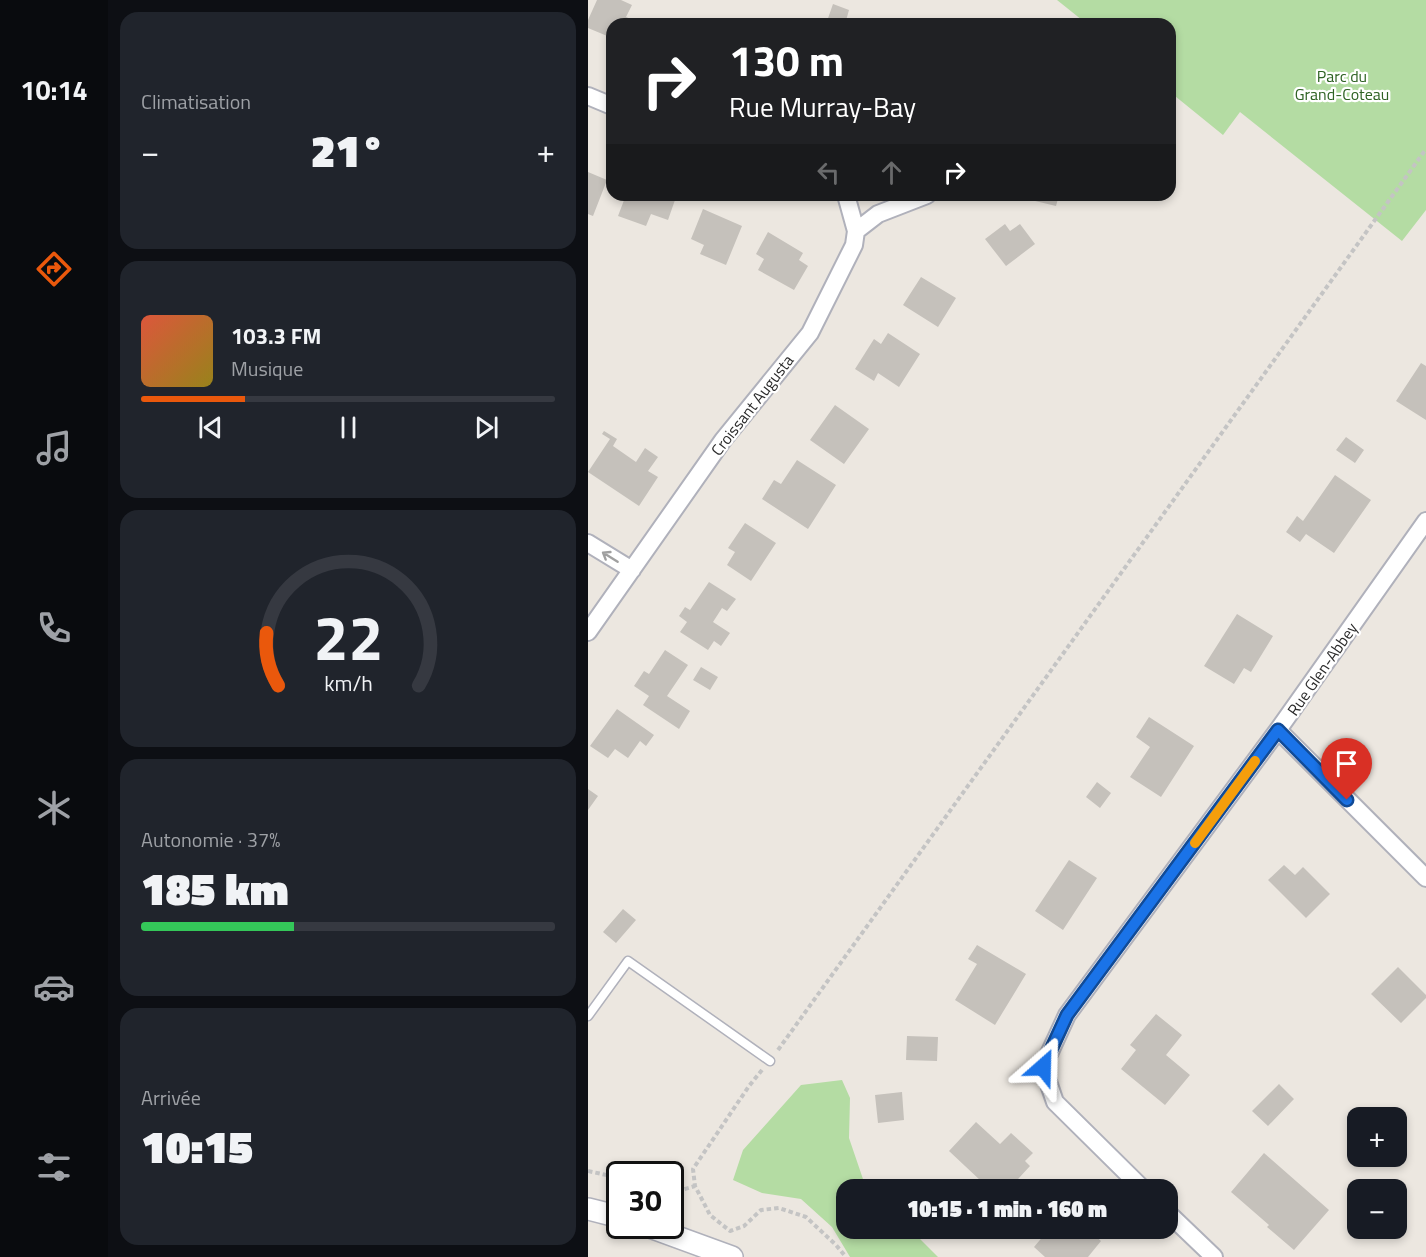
<!DOCTYPE html>
<html lang="fr">
<meta charset="utf-8">
<style>
:root{--surface:#171b24;--page:#20242c;--text:#f1f3f6;--muted:#9ea1a6;--line:#363941;--accent:#ea580c}
body{margin:0;font-family:"Titillium Web",sans-serif;background:var(--page);color:var(--text);height:100vh;display:flex;flex-direction:column;font-size:22px;white-space:nowrap}
*{box-sizing:border-box;margin:0}
p{font-size:20px;color:var(--muted)}
.icon{flex:none;width:33px;height:33px;fill:none;stroke:currentColor;stroke-width:2;stroke-linecap:round;stroke-linejoin:round}
.map{position:relative;flex:1;overflow:hidden}
.panel{display:flex;flex-direction:column;gap:12px;padding:12px;background:#0d0f14;width:480px}
.panel>*{flex:none}
.top-card{position:absolute;left:18px;top:18px;width:570px;height:183px;border-radius:18px;box-shadow:0 3px 9px #0003;background:#202124;color:#fff;overflow:hidden}
.controls{position:absolute;left:759px;top:1107px;display:grid;gap:12px}
.controls a{display:grid;place-items:center;width:60px;height:60px;border-radius:12px;background:var(--surface);box-shadow:0 3px 9px #0003;font-size:30px}
.speed{position:absolute;left:18px;top:1161px;display:flex;gap:12px;font-size:30px;font-weight:700;text-align:center}
.speed>*{display:grid;place-content:center;width:78px;height:78px;border-radius:50%;background:var(--surface);box-shadow:0 3px 9px #0003;line-height:1}
.speed .limit{border:3px solid #111;border-radius:9px;background:#fff;color:#111}
.pin{position:absolute;display:grid;place-items:center;width:51px;height:51px;color:#fff;margin:-62px -26px;border-radius:50% 50% 50% 0;rotate:-45deg;box-shadow:0 0 6px #0007}
.pin .icon{rotate:45deg}
.me{position:absolute;width:66px;margin:-33px;rotate:25deg;stroke-linejoin:round;filter:drop-shadow(0 0 4px #0008)}
.turn{display:flex;align-items:center;gap:21px;height:126px;padding:0 24px;font-size:27px}
.turn .icon{width:78px;height:78px;stroke-width:2.5}
.turn b{display:block;font-size:42px;line-height:51px}
.lanes{display:flex;align-items:center;height:57px;padding:0 24px;background:#0003;justify-content:center;gap:30px;direction:ltr}
.lanes .off{opacity:.35}
.big{font-size:45px;font-weight:800;line-height:1.1}
.panel .widget{flex:1;display:flex;flex-direction:column;justify-content:center;gap:9px;min-width:0;padding:0 21px;border-radius:18px;background:var(--page)}
.panel .dial{align-items:center;gap:0}
.dial svg{height:156px;overflow:visible;fill:none;stroke:var(--line);stroke-width:7;stroke-linecap:round;text-anchor:middle}
.dial text{fill:var(--text);stroke:none}
.song{display:flex;align-items:center;gap:18px}
.cover{width:72px;height:72px;border-radius:9px;background:linear-gradient(135deg,hsl(10 70% 55%),hsl(50 70% 35%))}
.played{height:6px;border-radius:3px;background:linear-gradient(90deg,var(--accent) 25%,var(--line) 25%)}
.keys{display:flex;justify-content:space-around;direction:ltr}
.heat{display:flex;justify-content:space-between;align-items:center;font-size:33px;direction:ltr}
.charge{height:9px;border-radius:4px;background:linear-gradient(90deg,#34c759 37%,var(--line) 0)}
.trip{position:absolute;left:248px;top:1179px;width:342px;height:60px;border-radius:18px;background:var(--surface);box-shadow:0 3px 9px #0003;font-weight:800;line-height:60px;text-align:center}
main{display:flex;flex:1;min-height:0}
.tab-bar{display:flex;flex-direction:column;width:108px;justify-content:space-around;align-items:center;background:#090b0e;color:var(--muted)}
.tab-bar .icon{width:42px;height:42px}
.tab-bar .current{color:var(--accent)}
.tab-bar b{font-size:27px;color:var(--text)}
.map>svg:first-child{display:block}
.green{fill:#b4dca3}
.building{fill:#c5c1bb}
.lines{fill:none;stroke-linecap:round;stroke-linejoin:round}
.service-casing{stroke:#b0b1bb;stroke-width:11}
.minor-casing{stroke:#b0b1bb;stroke-width:20}
.tertiary-casing{stroke:#b0b1bb;stroke-width:24}
.path{stroke:#c4c4c4;stroke-width:4;stroke-dasharray:4.5 3;stroke-linecap:butt}
.service{stroke:#fff;stroke-width:8}
.minor{stroke:#fff;stroke-width:16}
.tertiary{stroke:#fff;stroke-width:21}
.oneway{stroke:#a0a0a0}
.route-casing{stroke:#114b97;stroke-width:15}
.route{stroke:#1a73e8;stroke-width:10}
.slow{stroke:#f59e0b;stroke-width:10}
.labels{text-anchor:middle;dominant-baseline:central;stroke-width:4.5;stroke-linejoin:round;paint-order:stroke}
.park-label{font-size:16px;fill:#2e6223;stroke:#fff}
.street-label{font-size:16px;fill:#2c2c2c;stroke:#fff}
</style>
<main>
<nav class="tab-bar">
<b>10:14</b>
<svg class="icon current" aria-label="directions" viewBox="0 0 24 24"><path d="M12 3l9 9-9 9-9-9zM9 14v-3h6M13 9l2 2-2 2"/></svg>
<svg class="icon" aria-label="music" viewBox="0 0 24 24"><path d="M9 18V5l10-2v13"/><circle cx="6" cy="18" r="3"/><circle cx="16" cy="16" r="3"/></svg>
<svg class="icon" aria-label="phone" viewBox="0 0 24 24"><path d="M5 4h4l2 5-3 2q2 4 5 5l2-3 5 2v4C11 20 4 13 5 4z"/></svg>
<svg class="icon" aria-label="climate" viewBox="0 0 24 24"><path d="M12 3v18M4 7l16 10M4 17L20 7"/></svg>
<svg class="icon" aria-label="car" viewBox="0 0 24 24"><path d="M5 17H2v-5l4-1 3-4h7l3 4 3 1v5h-3M9 17h6M6 11h13"/><circle cx="7" cy="17" r="2"/><circle cx="17" cy="17" r="2"/></svg>
<svg class="icon" aria-label="filters" viewBox="0 0 24 24"><path d="M4 7h16M4 17h16"/><circle cx="9" cy="7" r="2"/><circle cx="15" cy="17" r="2"/></svg>
</nav>
<section class="panel">
<div class="widget"><p>Climatisation</p>
<div class="heat"><a>−</a><b class="big">21°</b><a>+</a></div>
</div>
<div class="widget">
<div class="song"><i class="cover"></i><div><b>103.3 FM</b><p>Musique</p></div></div>
<div class="played"></div>
<div class="keys"><svg class="icon" aria-label="previous" viewBox="0 0 24 24"><path d="M18 5L8 12l10 7zM5 5v14"/></svg><svg class="icon" aria-label="pause" viewBox="0 0 24 24"><path d="M8 5v14M16 5v14"/></svg><svg class="icon" aria-label="next" viewBox="0 0 24 24"><path d="M6 5l10 7-10 7zM19 5v14"/></svg></div>
</div>
<div class="widget dial"><svg viewBox="0 0 100 80">
<path d="M14 69A42 42 0 1 1 86 69"/>
<path d="M14 69A42 42 0 0 1 8 42" stroke="#ea580c"/>
<text x="50" y="56" font-size="32" font-weight="700">22</text>
<text x="50" y="72" font-size="11">km/h</text>
</svg></div>
<div class="widget"><p>Autonomie · 37%</p><b class="big">185 km</b><div class="charge"></div></div>
<div class="widget"><p>Arrivée</p><b class="big">10:15</b></div>
</section>
<div class="map">
<svg width="838" height="1257" viewBox="0 0 838 1257">
<rect width="100%" height="100%" fill="#ece7e0"/>
<path class="green" d="M469 0H838V210L814 241 652 112 635 135 582 92V24H499Z
M254 1080 262 1098 261 1138 276 1182 283 1189 258 1190V1228L322 1229 350 1257H262L244 1227 213 1199 174 1193 145 1180 155 1150 213 1085Z"/>
<path class="building" d="M9 0H33L44 5 38 17 55 24H24V38L0 28V20Z
M245 4 261 10 257 24H238Z
M0 172 19 180 5 216 0 214Z
M38 195H73L87 200 80 220 63 214 58 226 30 216Z
M444 195H471L468 206 443 200Z
M115 209 154 226 138 265 112 254 116 245 103 239Z
M417 224 422 231 432 224 447 244 418 266 397 239Z
M180 232 215 253 211 260 220 266 206 290 170 270 176 259 168 254Z
M333 277 368 298 350 327 315 305Z
M300 333 332 354 311 387 290 373 286 381 267 369 286 339 293 344Z
M833 363 838 366V420L808 401Z
M247 405 281 429 256 464 222 440Z
M16 431 29 439 25 446 48 462 57 448 70 457 60 471 70 477 51 506 0 472 22 439 14 434Z
M758 437 776 450 767 463 748 450Z
M209 460 248 485 220 529 174 499 186 480 193 484Z
M747 475 783 500 746 553 718 534 712 542 698 532 709 516 715 521Z
M157 523 188 543 163 581 139 565 147 552 140 548Z
M121 582 148 599 139 611 134 608 125 622 142 633 133 646 126 641 120 650 92 632 99 622 91 616 97 607 102 610Z
M649 614 685 636 663 672 656 668 646 684 616 666Z
M77 650 100 665 79 696 102 711 91 729 55 705 61 696 46 686 56 671 61 674Z
M113 667 130 677 122 690 105 680Z
M29 709 66 735 58 746 52 741 40 758 27 749 20 758 2 746Z
M561 717 606 746 573 797 542 777 562 747 548 737Z
M509 782 523 793 512 808 498 797Z
M0 789 10 796 0 810Z
M481 860 509 878 475 930 447 911Z
M696 865 707 875 715 867 742 894 718 918 680 880Z
M35 909 48 920 28 943 15 932Z
M389 945 438 974 407 1025 367 1000 389 964 380 959Z
M810 967 838 995V998L813 1023 783 994Z
M568 1014 594 1035 578 1055 602 1075 577 1105 533 1069 548 1050 542 1045Z
M319 1036 350 1037 349 1061 318 1060Z
M691 1084 706 1099 680 1126 664 1111Z
M314 1092 316 1120 290 1123 287 1095Z
M388 1122 412 1144 423 1133 445 1153 437 1161 442 1166 420 1190H385L393 1181 361 1151Z
M676 1153 741 1210 706 1250 679 1227 681 1225 643 1192Z
M462 1228H499L513 1241 500 1257H457L446 1247Z"/>
<g class="lines">
<defs>
<path id="service" d="M0 1016 40 961 182 1061"/>
<path id="minor" d="M0 96 24 106
M268 231 290 214 339 195
M0 543 44 570
M0 632 135 440 222 333 266 245 268 231 258 195
M690 730 838 878
M556 1190 467 1102 455 1067 479 1015 690 730 838 521
M579 1212 626 1257"/>
<path id="tertiary" d="M0 1209 32 1217
M59 1226 144 1257"/>
</defs>
<use href="#service" class="service-casing"/>
<use href="#minor" class="minor-casing"/>
<use href="#tertiary" class="tertiary-casing"/>
<path class="path" d="M190 1050 838 149
M174 1070 161 1086 105 1169 107 1186 122 1215 142 1231 156 1226 173 1210 191 1208 218 1217 248 1245 258 1257
M0 1171 32 1178
M82 1191 87 1192 107 1186"/>
<use href="#service" class="service"/>
<use href="#minor" class="minor"/>
<use href="#tertiary" class="tertiary"/>
</g>
<defs><path id="oneway-shaft" d="M-6 0H5M1.5-3L5.5 0L1.5 3" fill="none" stroke-width="1.6" stroke-linecap="round" stroke-linejoin="round" transform="scale(1.5)"/></defs>
<use class="oneway" href="#oneway-shaft" transform="translate(22 557) rotate(-148)"/>
<g class="lines">
<defs>
<path id="route" d="M455 1067 479 1015 690 730 759 800"/>
</defs>
<use href="#route" class="route-casing"/>
<use href="#route" class="route"/>
<path class="slow" d="M607 843 667 761"/>
</g>
<g class="labels">
<g class="park-label">
<text x="754" y="76">Parc du<tspan x="754" dy="18">Grand-Coteau</tspan></text>
</g>
<g class="street-label">
<text transform="translate(164 405) rotate(-52)">Croissant Augusta</text>
<text transform="translate(734 669) rotate(-55)">Rue Glen-Abbey</text>
</g>
</g>
</svg>
<div class="controls">
<a>+</a>
<a>−</a>
</div>
<div class="speed"><div class="limit">30</div></div>
<div class="pin" style="left:759px;top:800px;background:#d93025"><svg class="icon" aria-label="arrive" viewBox="0 0 24 24"><path d="M6 21V4h12l-3 4 3 4H6"/></svg></div>
<svg class="me" style="left:455px;top:1067px" viewBox="-20 -20 40 40"><path d="M0-17L14 15 0 8-14 15z" fill="#1a73e8" stroke="#fff" stroke-width="4"/></svg>
<div class="trip">10:15 · 1 min · 160 m</div>
<div class="top-card">
<div class="turn"><svg class="icon" aria-label="right" viewBox="0 0 24 24"><path d="M7 20v-9h11M14 6l5 5-5 5"/></svg><div><b>130 m</b>Rue Murray-Bay</div></div>
<div class="lanes"><svg class="icon off" aria-label="left" viewBox="0 0 24 24"><path d="M17 20v-9H6M10 6l-5 5 5 5"/></svg><svg class="icon off" aria-label="ahead" viewBox="0 0 24 24"><path d="M12 20V5M6 11l6-6 6 6"/></svg><svg class="icon" aria-label="right" viewBox="0 0 24 24"><path d="M7 20v-9h11M14 6l5 5-5 5"/></svg></div>
</div>
</div>
</main>
